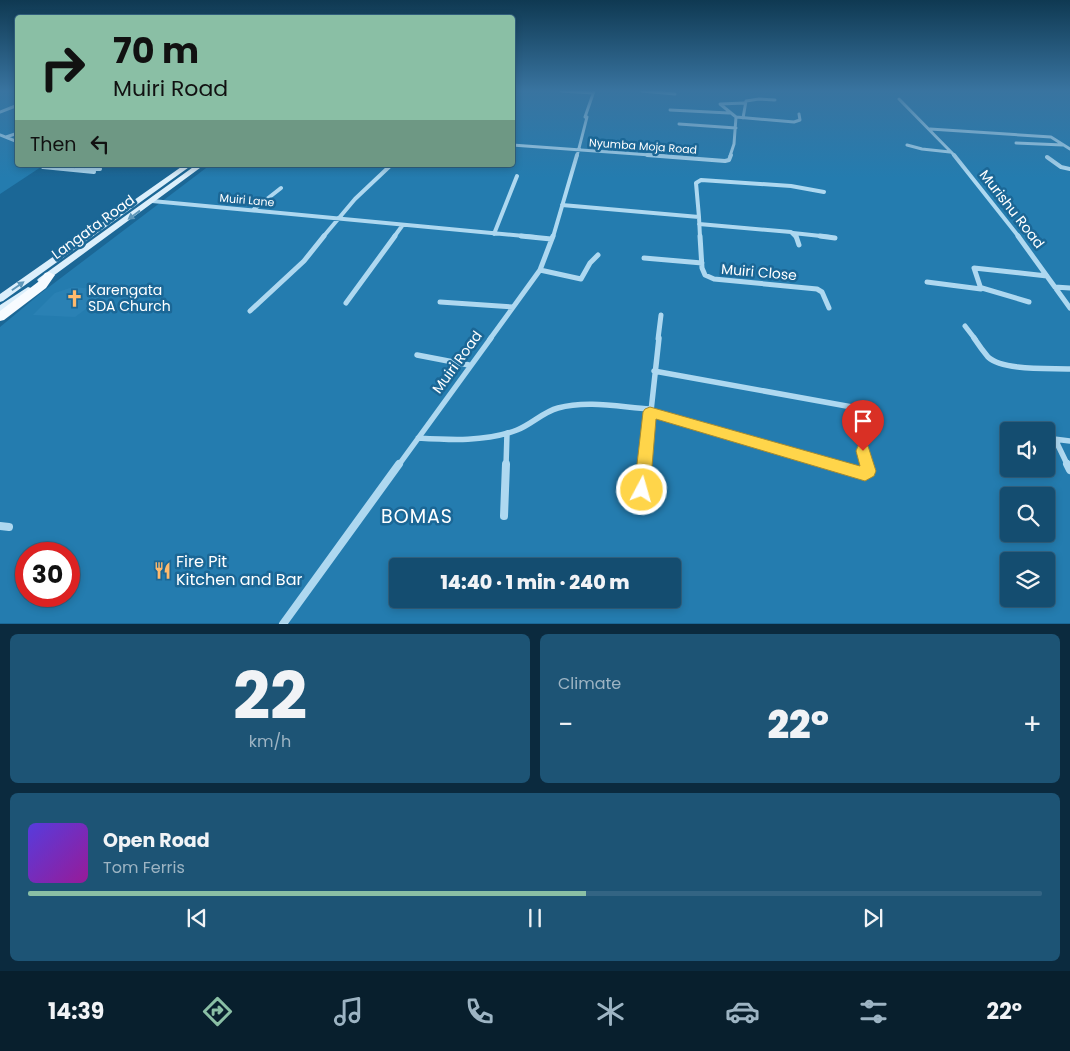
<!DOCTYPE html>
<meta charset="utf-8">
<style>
:root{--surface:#144d70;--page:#1d5475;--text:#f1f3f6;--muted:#9db4c3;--line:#336483;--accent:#8abfa5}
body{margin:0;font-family:Poppins,sans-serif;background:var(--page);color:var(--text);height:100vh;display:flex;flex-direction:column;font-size:19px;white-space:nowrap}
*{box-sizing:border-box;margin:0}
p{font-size:16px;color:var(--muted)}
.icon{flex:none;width:28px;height:28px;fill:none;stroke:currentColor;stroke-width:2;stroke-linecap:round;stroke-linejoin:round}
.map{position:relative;height:624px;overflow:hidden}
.side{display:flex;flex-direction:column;gap:10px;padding:10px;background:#0b2a3e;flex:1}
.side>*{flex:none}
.hud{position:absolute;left:15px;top:15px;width:500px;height:152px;border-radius:5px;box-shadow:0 2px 8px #0003,0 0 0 1px var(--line);background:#8abfa5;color:#111;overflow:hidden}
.tools{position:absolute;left:1000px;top:422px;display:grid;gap:10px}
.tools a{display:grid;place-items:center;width:55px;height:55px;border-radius:5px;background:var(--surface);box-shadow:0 2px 8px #0003,0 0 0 1px var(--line);font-size:25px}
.speed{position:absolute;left:15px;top:542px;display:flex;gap:10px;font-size:25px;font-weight:700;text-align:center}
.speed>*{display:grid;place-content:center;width:65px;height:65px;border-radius:50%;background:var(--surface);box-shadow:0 2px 8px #0003,0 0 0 1px var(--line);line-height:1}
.speed .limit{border:8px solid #d22;background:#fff;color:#111}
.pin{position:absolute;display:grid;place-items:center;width:42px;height:42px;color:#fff;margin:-51px -21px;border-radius:50% 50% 50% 0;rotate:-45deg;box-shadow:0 0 5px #0007}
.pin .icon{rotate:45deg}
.me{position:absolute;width:55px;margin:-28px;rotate:6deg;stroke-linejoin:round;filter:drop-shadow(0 0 4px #0008)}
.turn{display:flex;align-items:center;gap:18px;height:105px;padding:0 15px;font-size:22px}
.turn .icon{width:65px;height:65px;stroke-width:2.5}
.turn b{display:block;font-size:35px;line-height:42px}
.then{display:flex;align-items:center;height:48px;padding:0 15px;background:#0003;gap:10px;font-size:19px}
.big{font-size:38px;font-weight:800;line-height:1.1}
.side .card{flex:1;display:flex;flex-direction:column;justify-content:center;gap:8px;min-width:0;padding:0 18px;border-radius:8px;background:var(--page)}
.side .dial{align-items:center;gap:0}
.dial b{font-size:65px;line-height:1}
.song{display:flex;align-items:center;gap:15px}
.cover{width:60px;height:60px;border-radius:8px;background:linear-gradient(135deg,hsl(250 70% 55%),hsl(300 70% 35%))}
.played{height:5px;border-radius:2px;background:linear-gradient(90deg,var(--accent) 55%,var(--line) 55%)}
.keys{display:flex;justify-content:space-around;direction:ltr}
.heat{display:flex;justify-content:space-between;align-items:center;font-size:28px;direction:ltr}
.side .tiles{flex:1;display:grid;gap:10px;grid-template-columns:1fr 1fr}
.card:last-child{grid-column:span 2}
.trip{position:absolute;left:389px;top:558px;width:292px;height:50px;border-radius:5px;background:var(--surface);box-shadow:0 2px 8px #0003,0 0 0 1px var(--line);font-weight:800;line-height:50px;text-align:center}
.tab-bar{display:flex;height:80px;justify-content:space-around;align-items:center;background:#081f2d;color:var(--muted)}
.tab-bar .icon{width:35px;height:35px}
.tab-bar .active{color:var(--accent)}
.tab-bar b{font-size:22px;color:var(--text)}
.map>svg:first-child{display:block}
.green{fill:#247caf;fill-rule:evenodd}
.building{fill:#2a81b4}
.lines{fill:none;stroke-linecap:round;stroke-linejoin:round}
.minor-far4{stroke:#aed8f0;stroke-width:3}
.minor-far3{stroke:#aed8f0;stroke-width:4}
.minor-far2{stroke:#aed8f0;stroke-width:5}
.minor-far1{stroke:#aed8f0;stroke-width:5.5}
.minor{stroke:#aed8f0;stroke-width:8}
.secondary{fill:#dceffb;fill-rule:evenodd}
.primary{fill:#f7fbff;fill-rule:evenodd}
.oneway{fill:#5f97b9}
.route{fill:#ffd54a;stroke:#a68a30}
.labels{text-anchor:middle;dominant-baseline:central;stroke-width:5;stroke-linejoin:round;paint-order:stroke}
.far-street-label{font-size:11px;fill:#fff;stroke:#1b6796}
.street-label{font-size:14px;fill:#fff;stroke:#1b6796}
.poi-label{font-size:14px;fill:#fff;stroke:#1b6796;text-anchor:start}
.near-poi-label{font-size:16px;fill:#fff;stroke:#1b6796;text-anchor:start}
.near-quarter-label{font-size:19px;letter-spacing:1px;fill:#fff;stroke:#1b6796}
</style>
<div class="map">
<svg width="1070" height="624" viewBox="0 0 1070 624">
<rect width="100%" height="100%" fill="#1b6796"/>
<path class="green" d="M0 91H17L18 165H44L0 194Z
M513 91H1070V623H0V327L41 293 210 165H512ZM1009 431H1046V469H1009ZM1009 496H1046V534H1009ZM26 554H69V596H26ZM1009 561H1046V599H1009ZM398 566H672V599H398Z"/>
<path class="building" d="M73 287 104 290 94 303 75 317 33 315 55 293Z"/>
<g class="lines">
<path class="minor-far4" d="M561 91 593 93
M642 91 675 94
M899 99 955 156
M744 103 720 104 736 117 794 122 800 120 799 114
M670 110 729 113
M0 112 18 105
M743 118 746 101 759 99 775 100
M679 124 736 128
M930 129 1051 137 1070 149
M0 135 18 142
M6 137 18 133
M1016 143 1063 145
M512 145 664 156
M907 145 922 149 950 152
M577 156 587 117H585L594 91
M730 156 734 144 736 117"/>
<path class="minor-far3" d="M647 155 725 161 729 160 731 155
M954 155 1019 237
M1047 157 1061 167 1070 169
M45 165 43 167 94 172
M66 165 100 169
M152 201 535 237
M562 205 699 217 696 183 701 180 791 186 824 192
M253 210 281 188
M699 217 700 237
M699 224 791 232 796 237
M793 233 830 237
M494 234 517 176
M323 237 355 199 391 165
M394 237 402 226
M553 237 577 155"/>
<path class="minor-far2" d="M521 236 551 239
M700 236 702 268 705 275 714 279 817 289 822 292 829 308
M796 236 799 245
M820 236 835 238
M1018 236 1070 308
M644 258 702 263
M540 270 581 279 590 263 598 255
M927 282 981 289 974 268 1047 276
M1055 287 1070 288
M982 288 1029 302
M440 302 513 307
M346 303 395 236
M250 311 304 261 324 236
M965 326 975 339
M490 339 540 270 553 236
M658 339 661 315"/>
<path class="minor-far1" d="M974 338C978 344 983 351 988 357 1003 371 1050 368 1070 369
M417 355 469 365
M654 371 874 411
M650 412 836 466
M858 432 867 466
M418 438C450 440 486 442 517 430 532 424 543 412 558 408 587 400 620 407 650 409
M1046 438 1070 441
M1055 439 1068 466
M398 466 491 338
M506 466 507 433
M645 466 659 338"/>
<path class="minor" d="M831 464 865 474 868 469 867 464
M1067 464 1070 470
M640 507 645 464
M504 516 506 464
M0 526 9 527
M283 624 399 464"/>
<path class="secondary" d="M184 165H192L3 301 0 302V294Z
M196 165H204L45 282H39L37 280 39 278Z
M28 287 31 288 33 290 31 292 0 313V305Z"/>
<path class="primary" d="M49 272 55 275 46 288 4 320 0 321V311L38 282 45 273Z"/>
</g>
<defs><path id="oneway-solid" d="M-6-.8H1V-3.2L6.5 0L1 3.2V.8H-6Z" transform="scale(1.25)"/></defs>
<g class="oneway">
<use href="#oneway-solid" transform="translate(134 215) rotate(144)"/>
<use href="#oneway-solid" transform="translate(18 286) rotate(-35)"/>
</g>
<linearGradient id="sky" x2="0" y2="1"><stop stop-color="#0f3952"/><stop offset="0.51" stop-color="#3974a0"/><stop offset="1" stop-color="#3974a0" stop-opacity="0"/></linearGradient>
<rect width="1070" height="178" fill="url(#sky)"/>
<path class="route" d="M650 407 860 466 856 451 858 446 863 445 868 446 876 471 874 476 865 481 656 419 650 490 648 494 642 496 636 494 634 490 643 412 645 409Z"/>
<defs>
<symbol id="church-bare" viewBox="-9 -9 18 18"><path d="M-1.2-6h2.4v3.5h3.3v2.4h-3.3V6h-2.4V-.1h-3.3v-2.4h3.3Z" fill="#ffba6d" stroke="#1b6796" stroke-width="2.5" paint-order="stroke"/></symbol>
<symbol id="restaurant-bare" viewBox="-9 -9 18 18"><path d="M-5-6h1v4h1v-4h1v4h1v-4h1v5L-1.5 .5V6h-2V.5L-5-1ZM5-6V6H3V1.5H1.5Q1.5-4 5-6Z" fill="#ffba6d" stroke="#1b6796" stroke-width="2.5" paint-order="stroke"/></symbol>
</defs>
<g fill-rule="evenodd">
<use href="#church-bare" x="62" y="286" width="25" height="25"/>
<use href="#restaurant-bare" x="150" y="558" width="25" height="25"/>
</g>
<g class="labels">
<g class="far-street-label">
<text transform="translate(643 146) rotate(4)">Nyumba Moja Road</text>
<text transform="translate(247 200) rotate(5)">Muiri Lane</text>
</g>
<g class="street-label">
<text transform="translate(1012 209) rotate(52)">Murishu Road</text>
<text transform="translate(93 227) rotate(-36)">Langata Road</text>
<text transform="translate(759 272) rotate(5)">Muiri Close</text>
<text transform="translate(457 362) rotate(-54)">Muiri Road</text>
</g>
<g class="poi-label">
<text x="88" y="290">Karengata<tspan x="88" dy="16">SDA Church</tspan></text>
</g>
<g class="near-poi-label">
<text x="176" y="561">Fire Pit<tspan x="176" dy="18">Kitchen and Bar</tspan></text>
</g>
<g class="near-quarter-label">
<text x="417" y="516">BOMAS</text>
</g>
</g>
</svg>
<div class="tools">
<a><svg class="icon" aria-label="sound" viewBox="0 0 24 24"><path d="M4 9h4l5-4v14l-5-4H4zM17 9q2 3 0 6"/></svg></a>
<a><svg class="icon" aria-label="search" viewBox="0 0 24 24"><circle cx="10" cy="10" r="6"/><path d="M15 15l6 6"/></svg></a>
<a><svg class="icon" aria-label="layers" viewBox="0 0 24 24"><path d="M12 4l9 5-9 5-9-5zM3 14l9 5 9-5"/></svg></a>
</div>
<div class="speed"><div class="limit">30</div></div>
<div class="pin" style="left:863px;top:451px;background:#d93025"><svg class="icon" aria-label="arrive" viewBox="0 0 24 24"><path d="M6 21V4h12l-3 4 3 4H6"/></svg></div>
<svg class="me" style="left:642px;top:490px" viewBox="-20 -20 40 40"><circle r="17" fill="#ffd54a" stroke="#fff" stroke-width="3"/><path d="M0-11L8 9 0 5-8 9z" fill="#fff"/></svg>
<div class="trip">14:40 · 1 min · 240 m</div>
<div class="hud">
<div class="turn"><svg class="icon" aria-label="right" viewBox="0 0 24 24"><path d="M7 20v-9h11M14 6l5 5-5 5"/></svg><div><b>70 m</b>Muiri Road</div></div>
<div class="then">Then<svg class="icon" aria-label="left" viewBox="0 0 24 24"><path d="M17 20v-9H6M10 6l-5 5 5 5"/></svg></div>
</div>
</div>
<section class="side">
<div class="tiles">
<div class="card dial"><b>22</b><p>km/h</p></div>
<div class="card"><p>Climate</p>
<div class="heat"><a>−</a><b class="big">22°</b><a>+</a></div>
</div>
<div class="card">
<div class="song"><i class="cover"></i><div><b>Open Road</b><p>Tom Ferris</p></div></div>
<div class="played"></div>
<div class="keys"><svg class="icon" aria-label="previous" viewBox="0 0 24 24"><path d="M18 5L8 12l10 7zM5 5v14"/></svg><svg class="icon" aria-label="pause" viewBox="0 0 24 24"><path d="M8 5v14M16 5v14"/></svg><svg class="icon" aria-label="next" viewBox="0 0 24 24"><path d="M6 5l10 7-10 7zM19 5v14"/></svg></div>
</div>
</div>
</section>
<nav class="tab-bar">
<b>14:39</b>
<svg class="icon active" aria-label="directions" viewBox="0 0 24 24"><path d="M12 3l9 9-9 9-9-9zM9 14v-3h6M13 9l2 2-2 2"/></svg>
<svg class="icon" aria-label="music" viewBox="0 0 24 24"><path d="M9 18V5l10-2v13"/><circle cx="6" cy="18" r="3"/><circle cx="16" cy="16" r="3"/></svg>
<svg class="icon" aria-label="phone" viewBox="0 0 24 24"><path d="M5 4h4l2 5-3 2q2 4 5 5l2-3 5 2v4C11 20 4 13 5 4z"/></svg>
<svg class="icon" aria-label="climate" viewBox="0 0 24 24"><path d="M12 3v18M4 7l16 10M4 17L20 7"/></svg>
<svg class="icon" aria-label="car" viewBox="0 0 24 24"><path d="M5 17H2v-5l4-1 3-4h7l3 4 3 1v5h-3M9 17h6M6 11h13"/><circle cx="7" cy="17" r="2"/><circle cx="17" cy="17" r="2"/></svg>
<svg class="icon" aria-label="filters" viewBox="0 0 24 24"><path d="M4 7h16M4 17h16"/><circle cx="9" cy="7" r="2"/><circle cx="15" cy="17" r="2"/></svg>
<b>22°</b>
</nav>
